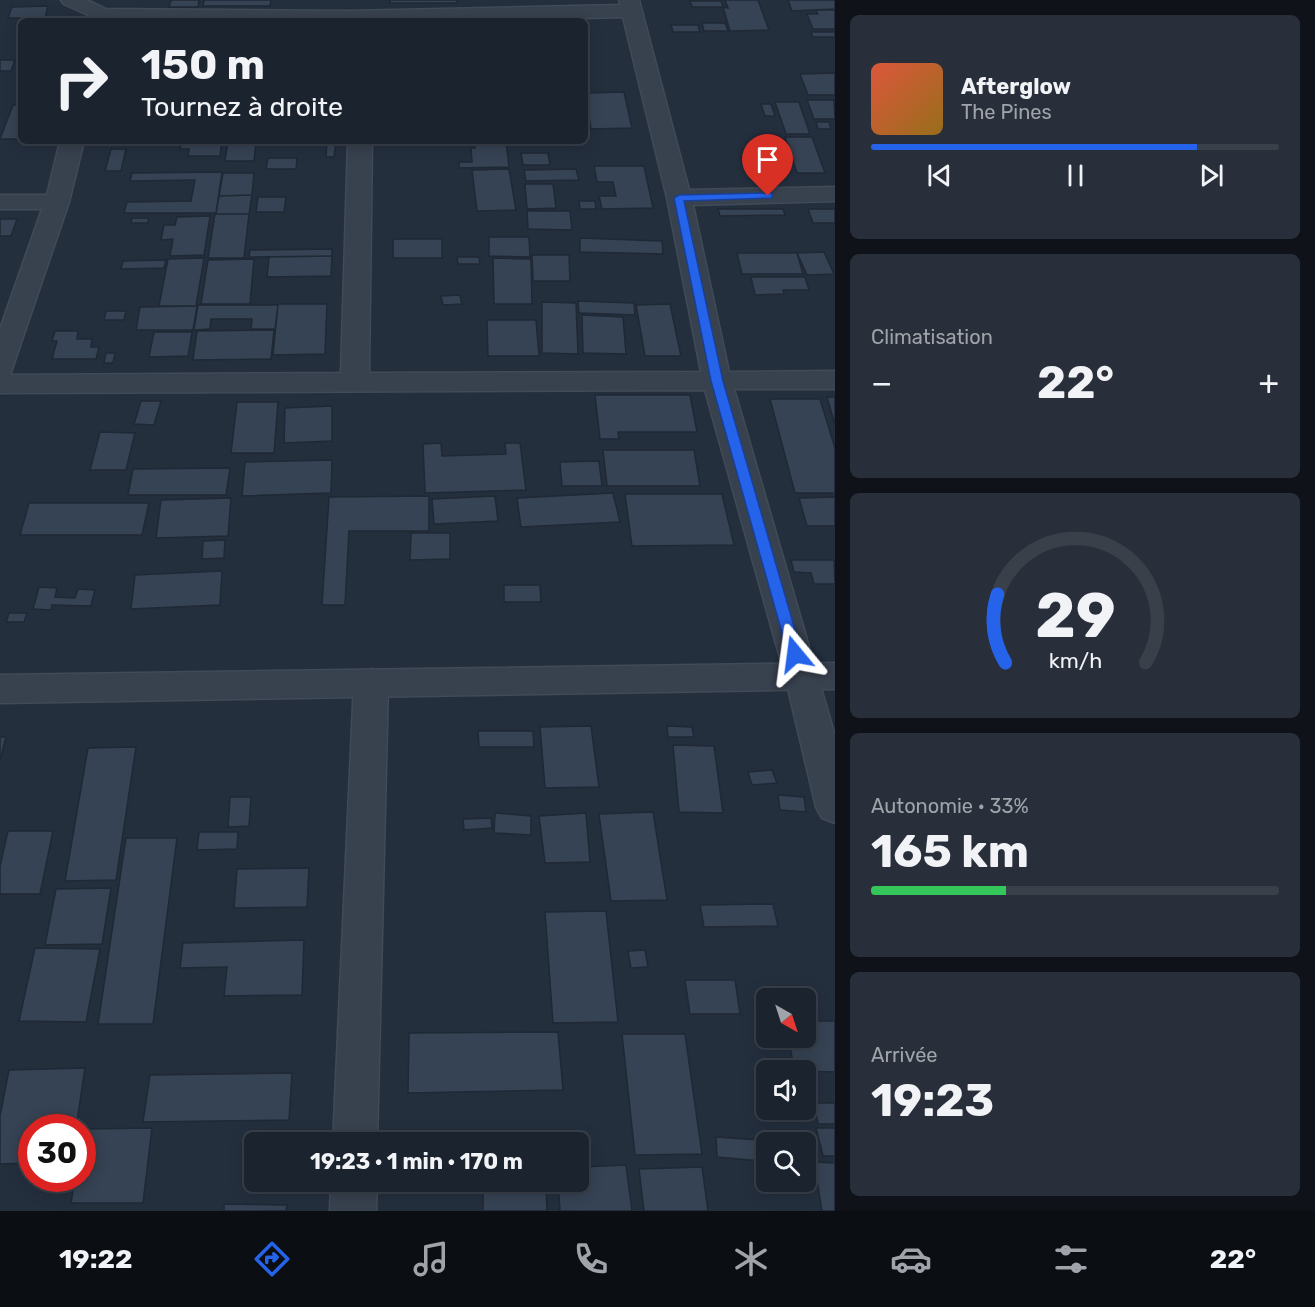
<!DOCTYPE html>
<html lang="fr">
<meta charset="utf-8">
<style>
:root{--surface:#1b232e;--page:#282f3a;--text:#f1f3f6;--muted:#a0a4aa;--line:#39404a;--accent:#2563eb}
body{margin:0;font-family:Rubik,sans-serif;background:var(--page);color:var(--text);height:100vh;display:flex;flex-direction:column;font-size:22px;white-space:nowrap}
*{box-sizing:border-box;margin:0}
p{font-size:20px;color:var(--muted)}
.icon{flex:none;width:33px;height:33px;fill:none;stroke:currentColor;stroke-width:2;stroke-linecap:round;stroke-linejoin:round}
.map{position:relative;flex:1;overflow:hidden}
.side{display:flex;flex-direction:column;gap:15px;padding:15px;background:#0f1319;width:480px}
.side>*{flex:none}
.top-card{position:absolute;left:18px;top:18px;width:570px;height:126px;border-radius:9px;box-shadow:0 3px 15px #0003,0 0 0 2px var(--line);background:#1b232e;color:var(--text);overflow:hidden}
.needle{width:39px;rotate:141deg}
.fabs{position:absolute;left:756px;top:988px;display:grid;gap:12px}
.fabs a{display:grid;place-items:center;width:60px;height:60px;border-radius:9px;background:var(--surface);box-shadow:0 3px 15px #0003,0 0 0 2px var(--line);font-size:30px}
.speed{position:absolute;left:18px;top:1114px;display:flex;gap:12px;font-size:30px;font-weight:700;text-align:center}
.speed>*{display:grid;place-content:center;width:78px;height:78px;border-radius:50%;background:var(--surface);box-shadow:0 3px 15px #0003,0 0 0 2px var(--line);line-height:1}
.speed .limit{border:9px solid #d22;background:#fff;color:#111}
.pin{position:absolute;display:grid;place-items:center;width:51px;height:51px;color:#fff;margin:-62px -26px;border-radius:50% 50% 50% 0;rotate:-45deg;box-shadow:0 0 6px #0007}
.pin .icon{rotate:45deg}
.me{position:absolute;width:66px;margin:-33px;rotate:344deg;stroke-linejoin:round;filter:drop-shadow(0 0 4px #0008)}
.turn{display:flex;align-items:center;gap:21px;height:126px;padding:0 24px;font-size:27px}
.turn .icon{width:78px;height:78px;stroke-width:2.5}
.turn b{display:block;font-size:42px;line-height:51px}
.big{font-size:45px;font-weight:700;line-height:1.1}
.side .widget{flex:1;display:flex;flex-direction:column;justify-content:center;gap:9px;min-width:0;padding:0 21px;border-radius:9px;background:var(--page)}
.side .dial{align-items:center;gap:0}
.dial svg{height:156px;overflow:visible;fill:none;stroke:var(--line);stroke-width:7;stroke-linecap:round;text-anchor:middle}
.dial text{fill:var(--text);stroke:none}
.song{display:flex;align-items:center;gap:18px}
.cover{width:72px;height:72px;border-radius:9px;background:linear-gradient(135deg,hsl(10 70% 55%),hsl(40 70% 35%))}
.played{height:6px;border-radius:3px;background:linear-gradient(90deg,var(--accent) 80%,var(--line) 80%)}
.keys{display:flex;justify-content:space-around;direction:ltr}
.heat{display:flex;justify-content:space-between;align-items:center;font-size:33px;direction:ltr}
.charge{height:9px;border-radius:4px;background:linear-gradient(90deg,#34c759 33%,var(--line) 0)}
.trip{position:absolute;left:244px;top:1132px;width:345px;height:60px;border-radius:9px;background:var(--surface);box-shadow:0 3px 15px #0003,0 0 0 2px var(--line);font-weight:700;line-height:60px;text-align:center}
.tab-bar{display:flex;height:96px;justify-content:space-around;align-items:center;background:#0b0e12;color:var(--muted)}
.tab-bar .icon{width:42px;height:42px}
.tab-bar .current{color:var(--accent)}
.tab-bar b{font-size:27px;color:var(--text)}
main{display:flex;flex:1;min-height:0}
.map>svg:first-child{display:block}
.building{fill:#364354;stroke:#1f2835;stroke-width:1.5}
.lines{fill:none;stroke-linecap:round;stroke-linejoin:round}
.minor-casing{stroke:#414a57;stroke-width:3}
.tertiary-casing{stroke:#414a57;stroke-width:3}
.minor{fill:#38414e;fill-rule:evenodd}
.tertiary{fill:#38414e;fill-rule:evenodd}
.route{fill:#2563eb;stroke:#184099;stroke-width:1.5}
</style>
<main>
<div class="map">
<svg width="835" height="1211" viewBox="0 0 835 1211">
<rect width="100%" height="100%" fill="#242f3e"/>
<path class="building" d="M171 0H199L198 7H169Z
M204 0H271L270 6H203Z
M390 0H457V3H390Z
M725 0H758L769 30 730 31 723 7 728 8Z
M788 0H835V9L792 11Z
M690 1H721L723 7H692Z
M48 6 45 18H8L12 7Z
M816 10H835V29H813L807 14H818Z
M702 23H725L728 31H704Z
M671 25H698L700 32H673Z
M811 32H835V37H813Z
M0 60H15L11 71H0Z
M835 73V95H808L800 74Z
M624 92 632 128 591 129 585 93Z
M807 100H834L835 119H814Z
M775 102H799L810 134H786Z
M761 104H771L775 116H765Z
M13 105H21V139H0Z
M816 122H829L831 129H818Z
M785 137H812L825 173H797Z
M182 141H222L220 156H188L189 149H180Z
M228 141H278L256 142 254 161H225Z
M457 141H506L509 167 459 168V162H472L471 148H475L474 142Z
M327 142H336L334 157H326Z
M111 149H126L121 171H105Z
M521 153H548L550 165H523Z
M268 158H297L296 169H266Z
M594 166H644L653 208 602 209 599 196H616L613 182H597Z
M509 169 516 210 477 211 472 170Z
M576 169 579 180 526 181 524 170Z
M222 172 216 213H124L127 202 191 201 195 180 130 181 132 173Z
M223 173H254L252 195 219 196Z
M525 184H553L556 208 527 209Z
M252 195 249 214H216L219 196Z
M258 197H286L284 212H256Z
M579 201H595L596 209H580Z
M718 209H783L785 215 720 216Z
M808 209H835V223H813Z
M527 211H570L572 230 528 229Z
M215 214H249L244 258H208Z
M210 216 204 255 170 256 173 239 161 240 164 225H175L177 217Z
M132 218H148V223H131Z
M0 219H17L11 236H0Z
M489 237H529L530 257 489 256Z
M580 238 662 241 663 254 580 252Z
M393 239H442V258H393Z
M332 249V256L249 257 250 250Z
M824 252 834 274 807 275 797 253Z
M737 253H797L803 274H742Z
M532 255H569L570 281H533Z
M332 256 331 276 267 277 269 257Z
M457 257H479L480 264H458Z
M204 258 196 306H159L168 259Z
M493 258 531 259 532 304H494Z
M254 259 250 304H201L208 260Z
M166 260 164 268 121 269 123 261Z
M751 277H805L809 290H783L784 294 755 295Z
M460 295 462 304 443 305 441 296Z
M578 301 634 303 635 315 579 313Z
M542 302 576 303 578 354 542 353Z
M278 304H327L325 354 273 355Z
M670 304 681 356H645L636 305Z
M198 305H278L275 329H251L252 319H211L210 329 194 330Z
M197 306 193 330H136L140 307Z
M106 311H126L124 320H104Z
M582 315 623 317 626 354 583 353Z
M487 320H536L539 356H488Z
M274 330 271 359 193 360 197 331Z
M55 331H78L77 339H92L91 347H99L96 359H52L57 341H52Z
M154 332H192L188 356 149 357Z
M106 353H115L113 363H104Z
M595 395H690L697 432H618L619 439H600Z
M827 397H835V425Z
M770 399H820L835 448V493H795Z
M141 401H161L154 425 134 424Z
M237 402H278L274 453H231Z
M332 406V441L284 443 285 408Z
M100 432 135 433 126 470H90Z
M441 443 442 456 506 454 505 443H520L526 490 425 493 423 444Z
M603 450H694L700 486H607Z
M332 460 331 493 242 496 245 462Z
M599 461 602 486H562L560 462Z
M230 468 226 495H128L133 469Z
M613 493 620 522 521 527 517 498Z
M625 494H722L734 545 632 546Z
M429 496V531H349L345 605H322L329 497Z
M495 496 498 521 434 524 432 499Z
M835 497V526H807L799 498Z
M231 498 228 536 156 538 161 500Z
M29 503H149L142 535H20Z
M411 533H450V559L410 560Z
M225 540 224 558 202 559 203 541Z
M791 560H834L835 584H814L811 573 794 572Z
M222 571 220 605 131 609 135 575Z
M504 585H540L541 602H504Z
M39 587 57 588 55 597 75 598 78 589 95 590 91 606 52 605 51 610 33 609Z
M9 613H27L24 622H6Z
M591 726 599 787 545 788 540 727Z
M667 726 692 727 694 737H668Z
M478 731H533L534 747H479Z
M0 737H6L0 761Z
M673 745 714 746 723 813 679 812Z
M136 747 116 880 65 881 88 748Z
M772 770 777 783 752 785 748 772Z
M778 795 804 797 806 812 780 810Z
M230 797H251L249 826 228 827Z
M653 812 667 900 611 901 599 814Z
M495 813 531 816V835L494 833Z
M586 813 590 862 545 863 539 816Z
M491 818 492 828 464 830 463 819Z
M8 831H53L40 894H0V866Z
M199 832H238L237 849 197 850Z
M126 838H177L153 1024H98Z
M309 868 307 907 234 908 237 869Z
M111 888 102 944 45 945 56 889Z
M773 904 778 926 704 927 700 905Z
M606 911 618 1022 553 1023 545 912Z
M304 940 302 995 224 996 227 967 180 968 183 943Z
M35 948 100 949 86 1022 19 1021Z
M645 950 648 967 631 968 628 951Z
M685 980H735L740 1014H690Z
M806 1021H835V1072L794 1071 789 1038H806Z
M558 1032 563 1090 408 1093 409 1033Z
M622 1034H685L702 1154 635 1155Z
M85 1068 76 1128H32V1163L0 1164V1116L9 1070Z
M292 1073 289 1120 143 1122 150 1075Z
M814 1103H835V1124H818Z
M152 1128 143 1203H71L75 1179H82V1129Z
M816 1128H835V1156H823Z
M716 1137 759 1140 761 1161 717 1157Z
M814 1162 835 1163V1211H822Z
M626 1165 632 1211H560L558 1182H579V1167Z
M702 1167 708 1211H644L639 1169Z
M483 1182H546L547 1211H483Z
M224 1204 287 1205 286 1211H224Z"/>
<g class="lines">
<defs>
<path id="minor" d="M61 0H87L106 9 349 11 620 5 619 0H639L689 190 835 187V201L693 205 729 372 835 371V389H734L835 736V823L822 818 816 807 785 676 705 390 0 393V329L42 209H0V195H47L60 141H84L69 202 10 375 341 373 348 141H372L369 373 701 372 667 198 623 17 451 21H101L64 4Z
M371 669 383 673 388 683 377 1143H333L354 683 359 673Z
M331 1182H377L376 1211H330Z"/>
<path id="tertiary" d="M835 663V689L0 703V675Z"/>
</defs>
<use href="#minor" class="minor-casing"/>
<use href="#tertiary" class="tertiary-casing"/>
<use href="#minor" class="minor"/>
<use href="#tertiary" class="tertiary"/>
</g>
<path class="route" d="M768 193H772V198L684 201 723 381 802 654 795 659 788 654 711 381 674 198 679 195Z"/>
</svg>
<div class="fabs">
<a><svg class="needle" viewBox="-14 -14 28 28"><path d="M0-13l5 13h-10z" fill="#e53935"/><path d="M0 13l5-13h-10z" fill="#a0a4aa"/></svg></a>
<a><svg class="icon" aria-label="sound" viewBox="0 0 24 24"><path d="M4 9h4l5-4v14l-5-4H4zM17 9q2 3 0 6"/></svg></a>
<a><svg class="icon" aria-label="search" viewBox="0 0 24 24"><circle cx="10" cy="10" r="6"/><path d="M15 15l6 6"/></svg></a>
</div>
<div class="speed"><div class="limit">30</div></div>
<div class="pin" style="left:768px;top:196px;background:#d93025"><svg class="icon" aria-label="arrive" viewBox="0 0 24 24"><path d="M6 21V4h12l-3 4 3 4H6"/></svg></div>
<svg class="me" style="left:795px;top:654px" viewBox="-20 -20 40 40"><path d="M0-17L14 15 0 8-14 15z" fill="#2563eb" stroke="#fff" stroke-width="4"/></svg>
<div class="trip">19:23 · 1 min · 170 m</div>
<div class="top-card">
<div class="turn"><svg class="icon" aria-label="right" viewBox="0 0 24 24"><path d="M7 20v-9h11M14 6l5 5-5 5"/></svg><div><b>150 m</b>Tournez à droite</div></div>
</div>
</div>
<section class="side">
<div class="widget">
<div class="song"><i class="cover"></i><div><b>Afterglow</b><p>The Pines</p></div></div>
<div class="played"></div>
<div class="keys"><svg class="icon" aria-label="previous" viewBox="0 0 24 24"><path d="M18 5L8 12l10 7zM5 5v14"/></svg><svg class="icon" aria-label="pause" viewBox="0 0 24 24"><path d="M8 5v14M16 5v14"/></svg><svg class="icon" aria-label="next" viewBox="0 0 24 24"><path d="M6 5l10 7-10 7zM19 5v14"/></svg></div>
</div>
<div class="widget"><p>Climatisation</p>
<div class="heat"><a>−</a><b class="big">22°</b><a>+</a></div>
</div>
<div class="widget dial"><svg viewBox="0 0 100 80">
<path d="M14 69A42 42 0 1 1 86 69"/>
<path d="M14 69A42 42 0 0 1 10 34" stroke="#2563eb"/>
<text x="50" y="56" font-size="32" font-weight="700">29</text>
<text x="50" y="72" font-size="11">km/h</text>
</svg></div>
<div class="widget"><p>Autonomie · 33%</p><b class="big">165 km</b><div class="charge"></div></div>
<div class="widget"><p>Arrivée</p><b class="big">19:23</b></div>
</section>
</main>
<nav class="tab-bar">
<b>19:22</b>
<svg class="icon current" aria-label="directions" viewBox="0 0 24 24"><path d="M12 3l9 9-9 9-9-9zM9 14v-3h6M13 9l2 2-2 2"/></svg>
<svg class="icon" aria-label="music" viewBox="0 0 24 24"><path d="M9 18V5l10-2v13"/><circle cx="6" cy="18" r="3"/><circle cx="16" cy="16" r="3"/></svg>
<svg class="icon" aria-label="phone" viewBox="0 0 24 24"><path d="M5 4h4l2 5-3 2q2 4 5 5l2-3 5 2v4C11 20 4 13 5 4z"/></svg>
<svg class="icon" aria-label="climate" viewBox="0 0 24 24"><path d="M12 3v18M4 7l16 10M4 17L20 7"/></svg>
<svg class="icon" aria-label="car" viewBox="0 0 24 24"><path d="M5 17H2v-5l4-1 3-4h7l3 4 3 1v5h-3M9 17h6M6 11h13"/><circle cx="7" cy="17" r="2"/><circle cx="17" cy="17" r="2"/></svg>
<svg class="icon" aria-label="filters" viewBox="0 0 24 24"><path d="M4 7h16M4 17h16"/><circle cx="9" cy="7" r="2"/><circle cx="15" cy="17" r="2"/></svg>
<b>22°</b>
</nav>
